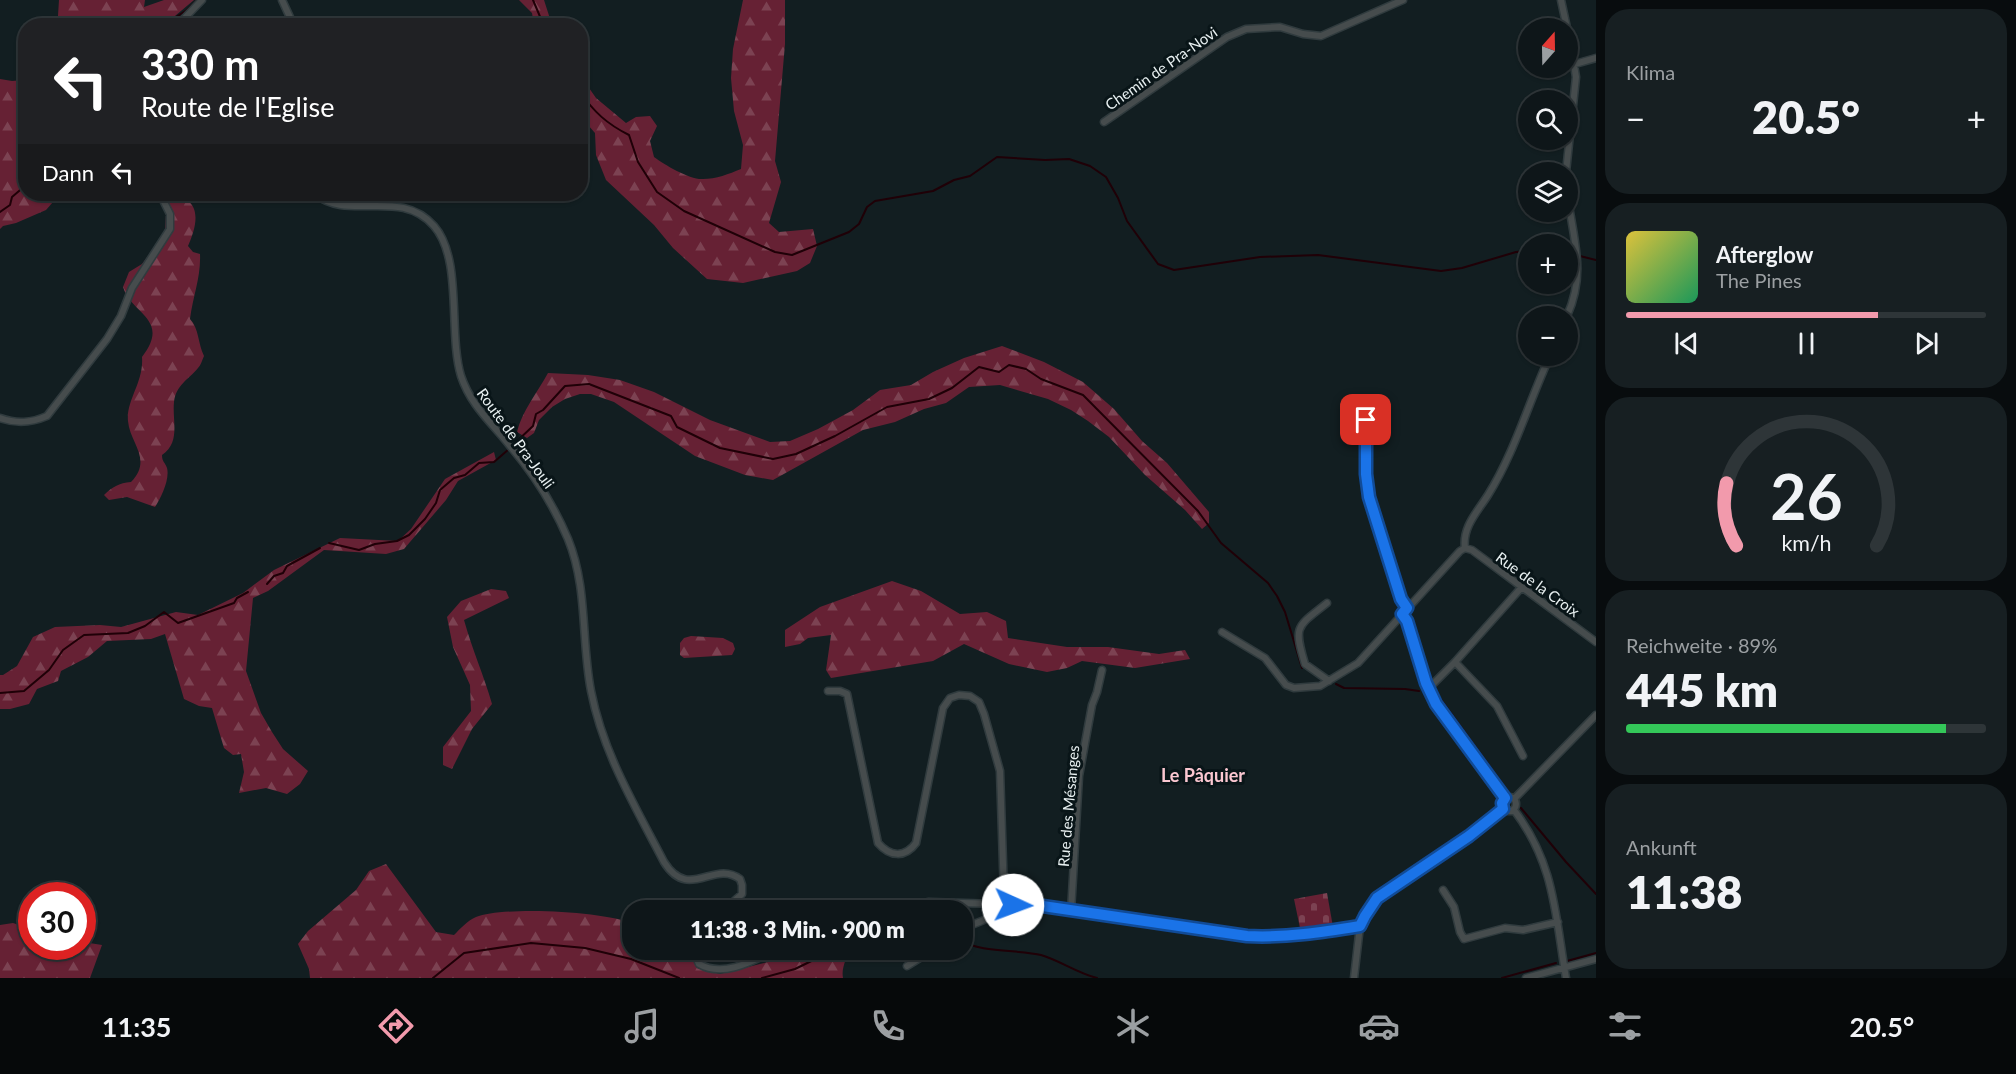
<!DOCTYPE html>
<html lang="de">
<meta charset="utf-8">
<style>
:root{--surface:#0e1619;--page:#171f22;--text:#f1f3f6;--muted:#9b9fa2;--line:#2e3538;--accent:#f29aac}
body{margin:0;font-family:Lato,sans-serif;background:var(--page);color:var(--text);height:100vh;display:flex;flex-direction:column;font-size:22px;white-space:nowrap}
*{box-sizing:border-box;margin:0}
p{font-size:20px;color:var(--muted)}
.icon{flex:none;width:33px;height:33px;fill:none;stroke:currentColor;stroke-width:2;stroke-linecap:round;stroke-linejoin:round}
.map{position:relative;flex:1;overflow:hidden}
.sheet{display:flex;flex-direction:column;gap:9px;padding:9px;background:#080c0e;width:420px}
.sheet>*{flex:none}
.hud{position:absolute;left:18px;top:18px;width:570px;height:183px;border-radius:24px;box-shadow:0 2px 4px #0004,0 0 0 2px var(--line);background:#202124;color:#fff;overflow:hidden}
.needle{width:39px;rotate:20deg}
.controls{position:absolute;left:1518px;top:18px;display:grid;gap:12px}
.controls a{display:grid;place-items:center;width:60px;height:60px;border-radius:50%;background:var(--surface);box-shadow:0 2px 4px #0004,0 0 0 2px var(--line);font-size:30px}
.speed{position:absolute;left:18px;top:882px;display:flex;gap:12px;font-size:30px;font-weight:700;text-align:center}
.speed>*{display:grid;place-content:center;width:78px;height:78px;border-radius:50%;background:var(--surface);box-shadow:0 2px 4px #0004,0 0 0 2px var(--line);line-height:1}
.speed .limit{border:9px solid #d22;background:#fff;color:#111}
.pin{position:absolute;display:grid;place-items:center;width:51px;height:51px;color:#fff;margin:-26px;border-radius:12px;box-shadow:0 3px 9px #0006}
.me{position:absolute;width:66px;margin:-33px;rotate:92deg;stroke-linejoin:round;filter:drop-shadow(0 0 4px #0008)}
.turn{display:flex;align-items:center;gap:21px;height:126px;padding:0 24px;font-size:27px}
.turn .icon{width:78px;height:78px;stroke-width:2.5}
.turn b{display:block;font-size:42px;line-height:51px}
.then{display:flex;align-items:center;height:57px;padding:0 24px;background:#0003;gap:12px;font-size:22px}
.big{font-size:45px;font-weight:800;line-height:1.1}
.sheet .card{flex:1;display:flex;flex-direction:column;justify-content:center;gap:9px;min-width:0;padding:0 21px;border-radius:24px;background:var(--page)}
.sheet .dial{align-items:center;gap:0}
.dial svg{height:156px;overflow:visible;fill:none;stroke:var(--line);stroke-width:7;stroke-linecap:round;text-anchor:middle}
.dial text{fill:var(--text);stroke:none}
.song{display:flex;align-items:center;gap:18px}
.cover{width:72px;height:72px;border-radius:9px;background:linear-gradient(135deg,hsl(50 70% 55%),hsl(150 70% 35%))}
.played{height:6px;border-radius:3px;background:linear-gradient(90deg,var(--accent) 70%,var(--line) 70%)}
.keys{display:flex;justify-content:space-around;direction:ltr}
.heat{display:flex;justify-content:space-between;align-items:center;font-size:33px;direction:ltr}
.charge{height:9px;border-radius:4px;background:linear-gradient(90deg,#34c759 89%,var(--line) 0)}
.trip{position:absolute;left:622px;top:900px;width:351px;height:60px;border-radius:24px;background:var(--surface);box-shadow:0 2px 4px #0004,0 0 0 2px var(--line);font-weight:800;line-height:60px;text-align:center}
.menu{display:flex;height:96px;justify-content:space-around;align-items:center;background:#06090a;color:var(--muted)}
.menu .icon{width:42px;height:42px}
.menu .active{color:var(--accent)}
.menu b{font-size:27px;color:var(--text)}
main{display:flex;flex:1;min-height:0}
.map>svg:first-child{display:block}
.forest{fill:url(#forest-firs)}
.cemetery{fill:url(#cemetery-stones)}
.lines{fill:none;stroke-linecap:round;stroke-linejoin:round}
.stream{stroke:#1f0007;stroke-width:2}
.minor-casing{stroke:#303b3e;stroke-width:9}
.minor{stroke:#464c4d;stroke-width:6}
.route-casing{stroke:#114b97;stroke-width:15}
.route{stroke:#1a73e8;stroke-width:10}
.labels{text-anchor:middle;dominant-baseline:central;stroke-width:6;stroke-linejoin:round;paint-order:stroke}
.street-label{font-size:15px;fill:#e8f0f1;stroke:#091518}
.quarter-label{font-size:18px;font-weight:bold;fill:#fbc7d1;stroke:#091518}
</style>
<main>
<div class="map">
<svg width="1596" height="978" viewBox="0 0 1596 978">
<defs>
<pattern id="forest-firs" width="22" height="20" patternUnits="userSpaceOnUse" patternTransform="scale(1.5)"><rect width="22" height="20" fill="#662134"/><path d="M5 1l3.5 6h-7zM16 11l3.5 6h-7z" fill="#7c4252"/></pattern>
<pattern id="cemetery-stones" width="16" height="16" patternUnits="userSpaceOnUse" patternTransform="scale(1.5)"><rect width="16" height="16" fill="#662134"/><path d="M2 7V4a2 2 0 0 1 4 0v3zM10 15v-3a2 2 0 0 1 4 0v3z" fill="#7c4252"/></pattern>
</defs>
<rect width="100%" height="100%" fill="#121e21"/>
<path class="forest" d="M59 0H145L144 7 164 0H194L169 21 177 25 54 26 58 16Z
M519 0H544L552 25H534L532 13Z
M743 0H785V44L775 161 781 182 769 223 779 232 813 229 817 246 810 263 797 271 743 283 707 279 673 248 654 225 606 180 596 155 595 133 581 117 580 75 596 98 626 123 636 117 650 116 657 126 650 141 654 157C665 165 690 180 703 179 716 179 729 174 741 169L743 145 734 111 731 78 733 49Z
M0 79 12 81 25 80 26 194H60L46 210 16 223 3 226 0 229Z
M175 196C203 200 197 226 188 246L193 252 200 254C201 277 193 296 190 319 199 328 198 344 204 356 202 360 201 365 198 368 188 380 176 385 174 402 172 421 181 442 162 455 162 462 165 462 167 468 170 479 161 498 155 507L127 497 109 500 104 495C112 487 119 483 131 482 153 459 130 444 128 421 126 400 144 382 142 357 171 319 132 315 123 287L129 272 142 264 165 234 166 215 164 207Z
M1002 346 1044 362 1083 382 1114 409 1142 441 1167 463 1209 512V523L1202 529 1185 510 1145 475 1109 437 1088 421 1071 410 1048 399 1000 385 969 387 946 403 924 409 895 422 863 430 773 480 745 475 695 456 614 402 591 394H580L565 399 552 407 539 420 534 433 527 438 517 432C522 411 537 393 548 373L588 375 620 380 654 392 710 420 770 442 790 441 818 429 853 410 880 390 911 385 933 372 964 358Z
M494 452 496 460 458 481 446 500 404 549 386 554 324 550 268 591 253 598 246 671 261 713 272 732 283 749 308 771 300 784 287 794 266 788 239 793 244 772 241 754 233 755 224 748 212 708 199 706 184 699 165 634 151 639 107 641 88 657 61 671 58 681 37 689 29 704 10 709H0V675H3L17 666 33 637 55 627 100 625 121 627 176 612 198 615 243 593 274 570 340 538 398 541 411 529 445 479Z
M892 581 921 591 960 614 987 612 1006 621 1008 638 1067 647H1108L1159 654 1185 650 1190 659 1135 668 1082 661 1067 668 1047 672 1009 664 964 644 933 661 831 678 826 670 831 635 808 638 800 644 785 647V630L820 607Z
M491 589 506 591 509 598 464 620C472 649 484 676 492 704L472 729 452 769 443 765V747L471 711 470 685 453 647 447 617 461 601Z
M691 636 723 638 733 643 735 649 732 655 684 658 680 655V643L684 638Z
M386 864 436 932 454 935C460 929 468 920 476 917 504 906 606 911 633 924V950H683L691 953 697 968 720 974 772 961 793 950H848C847 960 841 967 843 978H310L309 969 298 944 308 931 356 890 369 871Z
M13 923 31 929 32 946H82L83 942 102 945 90 978H0V925Z"/>
<path class="cemetery" d="M1327 893 1333 927 1301 933 1294 899Z"/>
<g class="lines">
<path class="stream" d="M533 0 544 26
M162 26 187 10 197 0
M580 92C594 112 607 124 629 135L638 162 657 192 684 211 775 252 792 255 849 232 859 224 867 207 875 201 933 191 954 180 970 176 997 157 1045 160 1069 159 1090 166 1106 177 1118 198 1127 221 1158 264 1174 270 1260 257 1318 255 1441 271 1462 268 1516 252 1528 251
M0 212 10 205 12 197 26 185
M1568 253 1596 260
M515 443 533 426 536 414 543 410 565 386 589 384 671 416 677 427 720 448 773 459 796 454 835 436 887 407 929 399 952 388 979 367 999 372 1009 365 1026 369 1041 379 1083 395 1198 511 1221 543 1268 583 1277 596 1285 612 1302 668
M329 543 359 550 375 544 397 541 409 535 425 519 436 503 440 490 454 478 465 475 479 463 494 462 509 449
M267 584 274 576 283 573 287 566 320 548
M1336 684 1344 688 1405 689 1419 691
M0 693 24 691 49 670 63 650 84 635 128 633 145 626 164 612 178 623 234 603 237 598 248 592
M1440 698 1507 790
M1521 808 1566 862 1596 894
M963 941C977 952 1022 950 1041 955 1061 961 1077 973 1097 978
M1567 961 1596 953
M433 978 464 953 531 943 585 948 631 959 679 978
M762 978 795 969 834 950
M1502 978 1556 963"/>
<defs>
<path id="minor" d="M282 0 294 26
M1561 0 1567 28
M177 26 202 0
M1575 64 1596 58
M1104 122 1227 37 1246 29 1280 27 1303 34 1321 36 1403 0
M1566 172 1576 77 1568 30
M315 194C349 222 400 187 434 226 463 259 448 333 461 376 471 406 492 423 510 446 533 473 554 506 568 539 588 588 581 640 591 691 603 753 635 806 664 862 689 902 714 859 740 879L742 885V894L724 910
M1567 316C1586 274 1574 242 1568 199
M1366 408 1367 474 1369 497 1401 599 1407 608
M0 418C17 424 31 423 47 416L107 339 121 316 132 288 170 229V214L160 194
M1465 548C1462 527 1478 511 1488 495 1515 452 1529 401 1550 356
M1465 548 1472 550 1596 642
M1327 603C1297 627 1293 625 1305 664L1329 681
M1402 614 1407 621 1426 683 1436 704 1505 798
M1222 632 1265 658 1286 685 1294 688 1320 686 1358 663 1460 551 1465 548
M1455 662 1497 706 1523 756
M1429 688 1455 662 1521 588
M828 691H840L847 694 878 843C890 857 905 858 916 843L943 708 950 698 959 695 970 696 979 702 984 714 1000 771 1004 895 1006 902
M1502 804a7 7 0 1 1 14 0a7 7 0 1 1-14 0Z
M1514 799 1596 715
M1514 810C1555 864 1555 914 1566 978
M1443 890 1454 907 1460 932 1464 939 1505 928 1523 930 1558 922
M886 910 929 902 998 904C1007 902 1025 905 1036 905L1247 936 1270 938 1300 935 1360 926
M1071 911 1079 776 1092 705 1097 692 1102 670
M963 929C979 920 990 923 998 904
M697 950 696 957 699 964C723 978 753 961 775 950
M907 966 933 950
M1354 978 1360 926 1365 917 1377 898 1469 836 1503 809
M1526 978 1596 959"/>
</defs>
<use href="#minor" class="minor-casing"/>
<use href="#minor" class="minor"/>
</g>
<g class="lines">
<defs>
<path id="route" d="M1013 905H1036L1247 936C1285 938 1323 932 1360 926L1365 916 1377 898 1469 836 1503 809 1502 803 1505 798 1436 704 1426 683 1407 621 1402 614 1407 608 1401 599 1369 497 1366 474V420"/>
</defs>
<use href="#route" class="route-casing"/>
<use href="#route" class="route"/>
</g>
<g class="labels">
<g class="street-label">
<text transform="translate(1161 68) rotate(-35)">Chemin de Pra-Novi</text>
<text transform="translate(516 438) rotate(54)">Route de Pra-Jouli</text>
<text transform="translate(1538 584) rotate(36)">Rue de la Croix</text>
<text transform="translate(1068 806) rotate(-85)">Rue des Mésanges</text>
</g>
<g class="quarter-label">
<text x="1203" y="775">Le Pâquier</text>
</g>
</g>
</svg>
<div class="controls">
<a><svg class="needle" viewBox="-14 -14 28 28"><path d="M0-13l5 13h-10z" fill="#e53935"/><path d="M0 13l5-13h-10z" fill="#9b9fa2"/></svg></a>
<a><svg class="icon" aria-label="search" viewBox="0 0 24 24"><circle cx="10" cy="10" r="6"/><path d="M15 15l6 6"/></svg></a>
<a><svg class="icon" aria-label="layers" viewBox="0 0 24 24"><path d="M12 4l9 5-9 5-9-5zM3 14l9 5 9-5"/></svg></a>
<a>+</a>
<a>−</a>
</div>
<div class="speed"><div class="limit">30</div></div>
<div class="pin" style="left:1366px;top:420px;background:#d93025"><svg class="icon" aria-label="arrive" viewBox="0 0 24 24"><path d="M6 21V4h12l-3 4 3 4H6"/></svg></div>
<svg class="me" style="left:1013px;top:905px" viewBox="-20 -20 40 40"><circle r="19" fill="#fff"/><path d="M0-13L10 11 0 6-10 11z" fill="#1a73e8"/></svg>
<div class="trip">11:38 · 3 Min. · 900 m</div>
<div class="hud">
<div class="turn"><svg class="icon" aria-label="left" viewBox="0 0 24 24"><path d="M17 20v-9H6M10 6l-5 5 5 5"/></svg><div><b>330 m</b>Route de l'Eglise</div></div>
<div class="then">Dann<svg class="icon" aria-label="left" viewBox="0 0 24 24"><path d="M17 20v-9H6M10 6l-5 5 5 5"/></svg></div>
</div>
</div>
<section class="sheet">
<div class="card"><p>Klima</p>
<div class="heat"><a>−</a><b class="big">20.5°</b><a>+</a></div>
</div>
<div class="card">
<div class="song"><i class="cover"></i><div><b>Afterglow</b><p>The Pines</p></div></div>
<div class="played"></div>
<div class="keys"><svg class="icon" aria-label="previous" viewBox="0 0 24 24"><path d="M18 5L8 12l10 7zM5 5v14"/></svg><svg class="icon" aria-label="pause" viewBox="0 0 24 24"><path d="M8 5v14M16 5v14"/></svg><svg class="icon" aria-label="next" viewBox="0 0 24 24"><path d="M6 5l10 7-10 7zM19 5v14"/></svg></div>
</div>
<div class="card dial"><svg viewBox="0 0 100 80">
<path d="M14 69A42 42 0 1 1 86 69"/>
<path d="M14 69A42 42 0 0 1 9 37" stroke="#f29aac"/>
<text x="50" y="56" font-size="32" font-weight="700">26</text>
<text x="50" y="72" font-size="11">km/h</text>
</svg></div>
<div class="card"><p>Reichweite · 89%</p><b class="big">445 km</b><div class="charge"></div></div>
<div class="card"><p>Ankunft</p><b class="big">11:38</b></div>
</section>
</main>
<nav class="menu">
<b>11:35</b>
<svg class="icon active" aria-label="directions" viewBox="0 0 24 24"><path d="M12 3l9 9-9 9-9-9zM9 14v-3h6M13 9l2 2-2 2"/></svg>
<svg class="icon" aria-label="music" viewBox="0 0 24 24"><path d="M9 18V5l10-2v13"/><circle cx="6" cy="18" r="3"/><circle cx="16" cy="16" r="3"/></svg>
<svg class="icon" aria-label="phone" viewBox="0 0 24 24"><path d="M5 4h4l2 5-3 2q2 4 5 5l2-3 5 2v4C11 20 4 13 5 4z"/></svg>
<svg class="icon" aria-label="climate" viewBox="0 0 24 24"><path d="M12 3v18M4 7l16 10M4 17L20 7"/></svg>
<svg class="icon" aria-label="car" viewBox="0 0 24 24"><path d="M5 17H2v-5l4-1 3-4h7l3 4 3 1v5h-3M9 17h6M6 11h13"/><circle cx="7" cy="17" r="2"/><circle cx="17" cy="17" r="2"/></svg>
<svg class="icon" aria-label="filters" viewBox="0 0 24 24"><path d="M4 7h16M4 17h16"/><circle cx="9" cy="7" r="2"/><circle cx="15" cy="17" r="2"/></svg>
<b>20.5°</b>
</nav>
